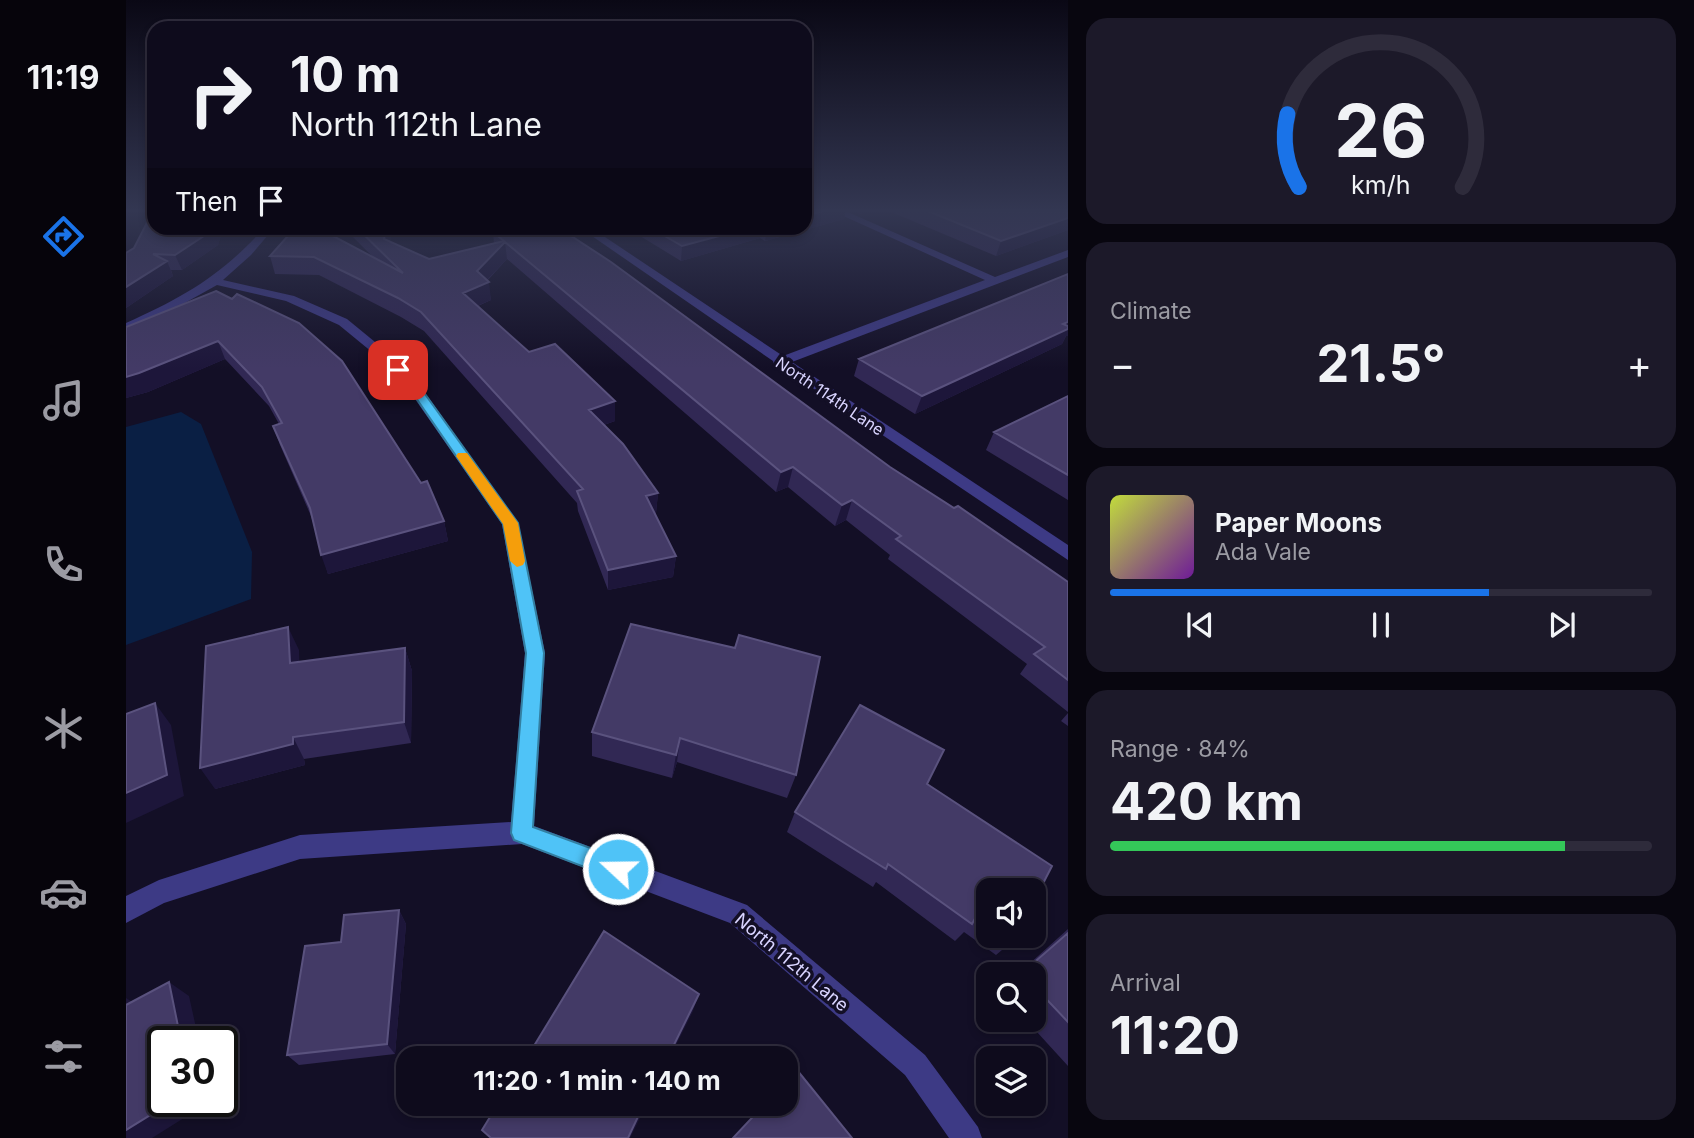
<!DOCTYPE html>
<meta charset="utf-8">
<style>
:root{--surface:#0e0b1c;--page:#1c1929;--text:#f1f3f6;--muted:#9b9ba3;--line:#2e2b3b;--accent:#1a73e8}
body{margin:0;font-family:Inter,sans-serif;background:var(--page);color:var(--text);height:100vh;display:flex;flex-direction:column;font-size:26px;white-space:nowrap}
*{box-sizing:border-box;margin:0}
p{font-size:23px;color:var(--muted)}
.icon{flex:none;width:38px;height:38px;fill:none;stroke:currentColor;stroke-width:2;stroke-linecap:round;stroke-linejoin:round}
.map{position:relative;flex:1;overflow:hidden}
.side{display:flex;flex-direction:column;gap:18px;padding:18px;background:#08060f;width:626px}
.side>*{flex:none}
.hud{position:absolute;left:21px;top:21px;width:665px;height:214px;border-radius:21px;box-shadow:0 4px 10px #0003,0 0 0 2px var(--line);background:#0e0b1c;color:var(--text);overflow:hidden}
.fabs{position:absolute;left:850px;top:878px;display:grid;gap:14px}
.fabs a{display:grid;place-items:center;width:70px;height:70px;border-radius:14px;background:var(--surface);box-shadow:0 4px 10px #0003,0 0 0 2px var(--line);font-size:35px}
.speed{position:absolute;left:21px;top:1026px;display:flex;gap:14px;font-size:35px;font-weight:700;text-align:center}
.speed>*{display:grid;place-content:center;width:91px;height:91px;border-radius:50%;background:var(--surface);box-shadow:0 4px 10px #0003,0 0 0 2px var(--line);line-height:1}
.speed .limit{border:4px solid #111;border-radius:10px;background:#fff;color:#111}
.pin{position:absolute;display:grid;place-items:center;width:60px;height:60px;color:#fff;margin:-30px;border-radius:14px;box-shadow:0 4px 10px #0006}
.me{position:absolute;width:77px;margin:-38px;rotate:291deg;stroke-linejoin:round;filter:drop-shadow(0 0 5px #0008)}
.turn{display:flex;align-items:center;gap:24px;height:147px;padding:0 28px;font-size:32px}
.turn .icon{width:91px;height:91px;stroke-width:2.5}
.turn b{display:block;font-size:49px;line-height:60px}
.then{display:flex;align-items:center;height:66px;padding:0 28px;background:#0003;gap:14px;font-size:26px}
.big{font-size:52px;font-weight:700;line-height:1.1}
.side .card{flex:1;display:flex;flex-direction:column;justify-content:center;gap:10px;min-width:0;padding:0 24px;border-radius:21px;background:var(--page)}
.side .dial{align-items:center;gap:0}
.dial svg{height:182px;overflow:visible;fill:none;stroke:var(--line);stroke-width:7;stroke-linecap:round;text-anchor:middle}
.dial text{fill:var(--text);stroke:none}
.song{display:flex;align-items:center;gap:21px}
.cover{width:84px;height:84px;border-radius:10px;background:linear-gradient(135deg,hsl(70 70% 55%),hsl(280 70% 35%))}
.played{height:7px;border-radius:4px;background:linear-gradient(90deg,var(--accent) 70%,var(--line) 70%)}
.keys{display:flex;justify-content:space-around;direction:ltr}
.heat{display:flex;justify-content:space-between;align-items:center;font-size:38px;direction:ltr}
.charge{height:10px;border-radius:5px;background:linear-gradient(90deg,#34c759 84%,var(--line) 0)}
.trip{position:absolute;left:270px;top:1046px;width:402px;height:70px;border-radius:21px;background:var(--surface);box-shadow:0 4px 10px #0003,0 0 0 2px var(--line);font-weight:700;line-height:70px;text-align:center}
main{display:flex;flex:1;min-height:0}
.dock{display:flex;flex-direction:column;width:126px;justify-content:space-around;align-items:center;background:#06040b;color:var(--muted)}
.dock .icon{width:49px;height:49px}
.dock .on{color:var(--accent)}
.dock b{font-size:32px;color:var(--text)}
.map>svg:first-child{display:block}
.water{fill:#0a1f44}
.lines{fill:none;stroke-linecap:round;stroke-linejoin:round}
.minor{fill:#3d3a85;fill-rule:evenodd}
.wall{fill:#312854}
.shaded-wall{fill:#1d163a}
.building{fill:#433a66;stroke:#5a527e;stroke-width:2}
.route{fill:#4fc3f7;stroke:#337fa1;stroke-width:2}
.slow{fill:#f59e0b}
.labels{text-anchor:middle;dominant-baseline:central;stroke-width:7;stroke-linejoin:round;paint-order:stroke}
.far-street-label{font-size:16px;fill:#d9d4ff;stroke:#130f26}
.street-label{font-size:18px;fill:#d9d4ff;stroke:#130f26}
</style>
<main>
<nav class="dock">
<b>11:19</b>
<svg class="icon on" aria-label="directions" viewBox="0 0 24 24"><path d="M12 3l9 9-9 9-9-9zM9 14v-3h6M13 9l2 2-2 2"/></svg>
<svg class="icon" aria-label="music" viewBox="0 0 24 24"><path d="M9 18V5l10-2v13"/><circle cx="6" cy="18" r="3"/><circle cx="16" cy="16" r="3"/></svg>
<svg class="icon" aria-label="phone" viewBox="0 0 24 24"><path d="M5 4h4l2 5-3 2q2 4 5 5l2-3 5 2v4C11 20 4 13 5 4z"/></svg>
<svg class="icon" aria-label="climate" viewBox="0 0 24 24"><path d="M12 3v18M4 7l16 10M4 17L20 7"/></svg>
<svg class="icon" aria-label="car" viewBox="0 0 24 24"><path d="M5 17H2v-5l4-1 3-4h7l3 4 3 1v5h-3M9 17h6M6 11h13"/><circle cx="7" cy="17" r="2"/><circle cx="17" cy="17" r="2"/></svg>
<svg class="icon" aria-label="filters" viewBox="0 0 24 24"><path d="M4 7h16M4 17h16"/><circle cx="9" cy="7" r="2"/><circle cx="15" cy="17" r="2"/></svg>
</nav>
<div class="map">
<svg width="942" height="1138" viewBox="0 0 942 1138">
<rect width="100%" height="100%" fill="#130f26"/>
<path class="water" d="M55 412 75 424 126 552 125 599 0 645V427Z"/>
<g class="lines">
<path class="minor" d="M702 209H715L869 277 942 250V257L666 362 942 545V560L654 366 648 365 647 361 463 234 483 228H499L476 235 657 356 859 280Z
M138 228H148L125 255 97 280 168 296 221 319 260 351 292 383 392 523 419 653 408 826 621 905 799 1055 852 1127 856 1138H823L779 1075 604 923 396 844 174 859 38 903 0 923V896L33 880 174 835 385 822 399 653 376 524 282 389 252 357 213 325 160 301 91 285 48 309 0 331V323C58 297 96 275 138 228Z"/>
</g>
<path class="wall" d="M704 209H720L718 219 639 241 634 238 555 261 501 228H679Z
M722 209H751L734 214Z
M758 209H942V230L870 256Z
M28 228H97L92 245 56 270H45L47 276 0 308V253L8 248Z
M218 228H265L264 242 303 259 368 243 367 232 764 467 942 582V712L894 674 901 664 762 559 764 555 720 520 709 526 662 487 650 492 381 259 361 281 365 300 352 306 403 352 489 421 478 425 532 493 530 513 529 514 550 556 547 577 482 590 452 511 451 503 298 331 275 317 193 275 149 274 144 256 247 257Z
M942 274V336H940L936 344 789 414 728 376 733 359Z
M90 291 318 521 322 541 202 574 185 516 154 445 147 426 153 424 143 406 99 359 22 392 0 398V327Z
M942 396V500L860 450 868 432Z
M505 624 670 775 661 798 551 762 546 778 466 756V732Z
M279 648 286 671 285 743 178 759 179 765 89 789 173 650V662Z
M942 713V726L935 721Z
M801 784 863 891V936H890L889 939 870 955 838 932 829 941 750 882 747 887 661 832 669 812Z
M273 910 280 924 269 1054 173 1065 161 1055 215 942Z
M942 929V1066L900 1020H908V975H891Z"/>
<path class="shaded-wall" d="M704 209H720L718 219 639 241 641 228H679V216Z
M735 209H751L734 214Z
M942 218V230L870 256 875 241Z
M87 228H97L92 245 56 270 49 255Z
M260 228H265L262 257 258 239Z
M623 228H636L634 238 555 261 556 246Z
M379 242 381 259 357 284 363 282 365 300 339 311 337 293 351 271Z
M41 261 47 276 0 308V287Z
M942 322V336H940L936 344 789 414 796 396Z
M92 341 99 359 22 392 0 398V377Z
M489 401V421L463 430V410Z
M667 467 662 487 650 492 655 472Z
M532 493 530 513 519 516 520 496Z
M726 500 720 520 709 526 716 505Z
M318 521 322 541 202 574 195 555Z
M550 556 547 577 482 590V570Z
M162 627 173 650 174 686 164 663Z
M279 648 286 671 285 743 278 722Z
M29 703 45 725 58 796 0 823V793Z
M167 737 178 759 179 765 89 789 74 768Z
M554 738 551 762 546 778 550 755Z
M273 910 280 924 269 1054 261 1044Z
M43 982 63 996 73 1041H55Z
M573 994 567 1011 543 1059H541Z
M0 998 16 1008 0 1010Z
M47 1101H85L26 1138H0V1130Z
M518 1104H521L504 1138H502Z"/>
<path class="building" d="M28 209V228H87V230L49 255 27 254 41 261 0 287V253L8 248Z
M679 209H704L679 216Z
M797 209H942V218L875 241Z
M169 228H192L277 273 231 228H260L258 239 303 259 378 241 367 232 369 228H433L485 262 764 467 828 508 832 506 942 582V680L908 654 919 647 770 539 775 536 726 500 716 505 667 467 655 472 379 242 351 271 363 282 337 293 403 352 429 344 489 401 463 410 497 444 532 493 520 496 550 556 482 570 451 491 457 489 295 312 272 298 188 257 144 256Z
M525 228H623L556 246Z
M942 274V322L937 324 942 326V329L796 396 733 359Z
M90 291 106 299 111 294 173 323 216 361 295 483 301 481 318 521 195 555 184 508 147 426 156 423 136 387 92 341 13 373 0 377V327Z
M942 396V475L868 432Z
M505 624 609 648 613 635 694 657 670 775 554 738 550 755 466 732Z
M162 627 164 663 279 648 278 722 167 737V744L74 768 80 646Z
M29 703 41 775 0 793V714Z
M734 705 818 750 801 784 926 866 908 901V891H863V921L852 913 846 924 762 864 760 869 669 812Z
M273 910 261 1044 161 1055 179 946 215 942 218 915Z
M478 931 573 994 541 1059H400Z
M942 933V1022L908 986V975H898L896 973Z
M43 982 55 1041H37V1101H47L0 1130V1005Z
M671 1070 726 1138H607L639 1104H660V1082Z
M372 1104H518L502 1138H365L356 1130Z"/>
<linearGradient id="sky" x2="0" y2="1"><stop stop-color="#0a0815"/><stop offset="0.57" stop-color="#333752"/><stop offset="1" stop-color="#333752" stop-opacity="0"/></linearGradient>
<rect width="942" height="369" fill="url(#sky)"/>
<path class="route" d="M272 366 291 383 392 523 418 653 407 827 500 861 503 869 500 877 492 880 388 840 385 833 400 653 377 524 283 388 266 370Z"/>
<path class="slow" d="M332 453H341L392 523 399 561 397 565 391 567 384 561 377 524 330 456Z"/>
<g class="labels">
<g class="far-street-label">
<text transform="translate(704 396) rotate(34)">North 114th Lane</text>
</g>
<g class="street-label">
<text transform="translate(666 962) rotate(40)">North 112th Lane</text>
</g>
</g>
</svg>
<div class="fabs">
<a><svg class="icon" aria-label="sound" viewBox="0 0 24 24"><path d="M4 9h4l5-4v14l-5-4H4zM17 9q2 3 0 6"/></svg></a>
<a><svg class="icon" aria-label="search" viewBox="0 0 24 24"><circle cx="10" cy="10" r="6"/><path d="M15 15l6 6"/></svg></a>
<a><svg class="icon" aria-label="layers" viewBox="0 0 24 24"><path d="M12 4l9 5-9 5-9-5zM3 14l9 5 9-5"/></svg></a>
</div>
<div class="speed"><div class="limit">30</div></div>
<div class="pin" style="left:272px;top:370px;background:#d93025"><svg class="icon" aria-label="arrive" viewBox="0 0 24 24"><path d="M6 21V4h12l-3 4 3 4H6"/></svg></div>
<svg class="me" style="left:492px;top:869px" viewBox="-20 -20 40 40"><circle r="17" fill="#4fc3f7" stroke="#fff" stroke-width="3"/><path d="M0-11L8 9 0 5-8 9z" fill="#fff"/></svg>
<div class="trip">11:20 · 1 min · 140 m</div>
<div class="hud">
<div class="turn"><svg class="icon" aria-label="right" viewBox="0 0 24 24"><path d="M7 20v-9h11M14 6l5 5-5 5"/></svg><div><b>10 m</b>North 112th Lane</div></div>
<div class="then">Then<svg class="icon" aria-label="arrive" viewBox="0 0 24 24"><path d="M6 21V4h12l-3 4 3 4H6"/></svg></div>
</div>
</div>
<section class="side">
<div class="card dial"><svg viewBox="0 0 100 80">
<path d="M14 69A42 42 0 1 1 86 69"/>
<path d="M14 69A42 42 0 0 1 9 37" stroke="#1a73e8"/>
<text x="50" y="56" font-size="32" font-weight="700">26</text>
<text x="50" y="72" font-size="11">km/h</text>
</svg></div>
<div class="card"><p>Climate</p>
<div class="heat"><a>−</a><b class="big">21.5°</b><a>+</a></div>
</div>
<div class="card">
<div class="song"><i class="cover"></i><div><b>Paper Moons</b><p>Ada Vale</p></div></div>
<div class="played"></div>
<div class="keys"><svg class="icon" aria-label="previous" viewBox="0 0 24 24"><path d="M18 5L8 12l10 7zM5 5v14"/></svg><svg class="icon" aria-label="pause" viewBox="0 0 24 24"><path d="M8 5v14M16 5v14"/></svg><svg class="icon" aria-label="next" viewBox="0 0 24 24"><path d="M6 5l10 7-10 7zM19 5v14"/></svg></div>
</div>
<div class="card"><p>Range · 84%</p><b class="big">420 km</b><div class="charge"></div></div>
<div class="card"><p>Arrival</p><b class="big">11:20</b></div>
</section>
</main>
